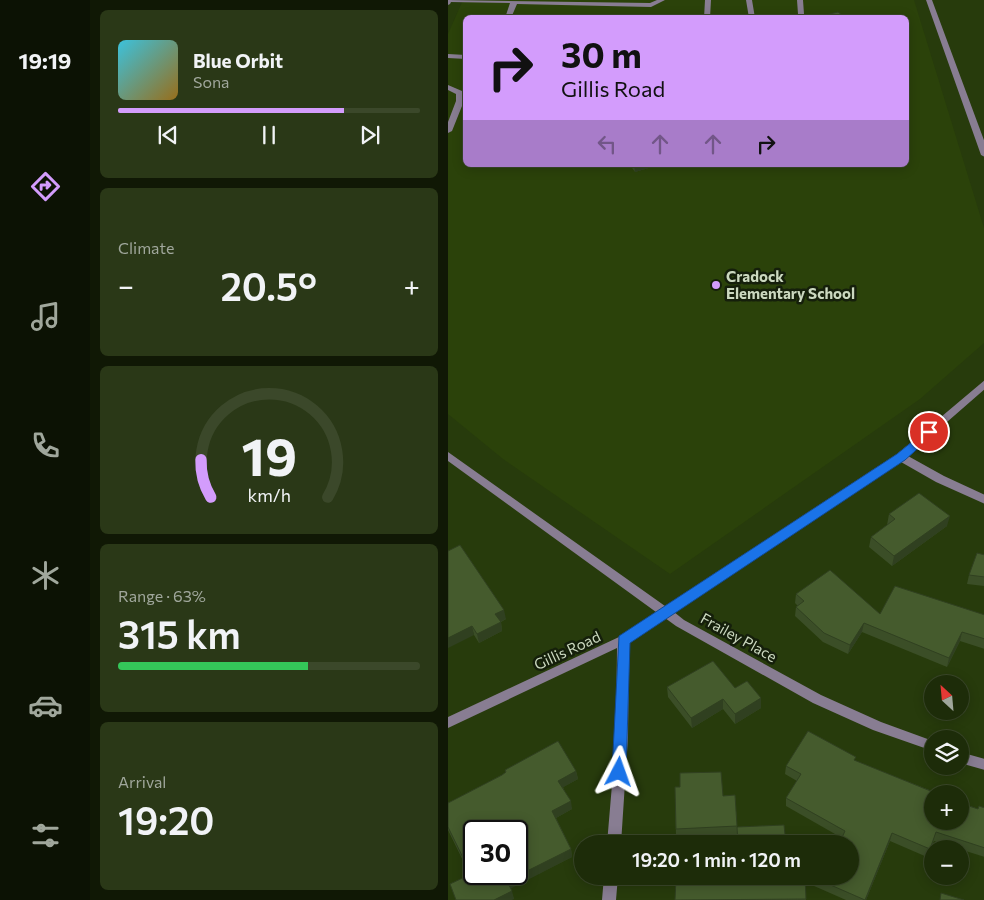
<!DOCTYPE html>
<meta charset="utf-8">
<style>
:root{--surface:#1d2c09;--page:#2a3817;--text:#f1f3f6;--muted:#a0a79c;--line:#3b482a;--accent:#d39cfc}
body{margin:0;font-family:Commissioner,sans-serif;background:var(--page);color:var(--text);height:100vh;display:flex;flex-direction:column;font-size:19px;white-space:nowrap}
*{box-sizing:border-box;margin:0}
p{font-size:16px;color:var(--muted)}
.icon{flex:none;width:28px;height:28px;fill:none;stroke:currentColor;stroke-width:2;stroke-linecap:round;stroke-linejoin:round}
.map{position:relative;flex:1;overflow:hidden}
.details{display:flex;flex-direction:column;gap:10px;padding:10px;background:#101805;width:358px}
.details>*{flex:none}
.banner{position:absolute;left:15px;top:15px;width:446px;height:152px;border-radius:8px;box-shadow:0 2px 12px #0003,0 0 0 1px var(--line);background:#d39cfc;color:#111;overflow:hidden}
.needle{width:32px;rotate:334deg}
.fabs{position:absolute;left:476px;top:675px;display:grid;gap:10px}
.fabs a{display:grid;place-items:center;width:45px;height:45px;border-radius:50%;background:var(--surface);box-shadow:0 2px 12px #0003,0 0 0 1px var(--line);font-size:25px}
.speed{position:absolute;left:15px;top:820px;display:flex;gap:10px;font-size:25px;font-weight:700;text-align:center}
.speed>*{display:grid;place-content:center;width:65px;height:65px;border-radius:50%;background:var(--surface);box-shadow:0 2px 12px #0003,0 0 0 1px var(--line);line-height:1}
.speed .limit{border:2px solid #111;border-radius:8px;background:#fff;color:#111}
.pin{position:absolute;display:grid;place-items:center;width:42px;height:42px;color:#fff;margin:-21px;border:2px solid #fff;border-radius:50%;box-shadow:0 1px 5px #0007}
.me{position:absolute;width:55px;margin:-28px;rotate:4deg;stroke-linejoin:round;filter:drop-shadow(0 0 4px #0008)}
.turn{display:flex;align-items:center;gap:18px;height:105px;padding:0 15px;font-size:22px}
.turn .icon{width:65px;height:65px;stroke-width:2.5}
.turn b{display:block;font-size:35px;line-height:42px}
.lanes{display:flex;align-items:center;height:48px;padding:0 15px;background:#0003;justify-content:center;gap:25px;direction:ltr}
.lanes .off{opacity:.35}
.big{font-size:38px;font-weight:600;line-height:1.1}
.details .widget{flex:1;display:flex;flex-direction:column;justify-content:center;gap:8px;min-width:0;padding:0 18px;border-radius:8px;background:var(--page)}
.details .dial{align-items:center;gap:0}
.dial svg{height:130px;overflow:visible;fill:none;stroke:var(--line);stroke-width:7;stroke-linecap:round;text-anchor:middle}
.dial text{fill:var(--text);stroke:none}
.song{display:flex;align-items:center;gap:15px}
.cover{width:60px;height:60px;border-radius:8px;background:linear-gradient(135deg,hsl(190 70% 55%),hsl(40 70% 35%))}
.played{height:5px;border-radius:2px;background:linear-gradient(90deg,var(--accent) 75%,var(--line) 75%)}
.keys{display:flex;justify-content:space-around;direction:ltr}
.heat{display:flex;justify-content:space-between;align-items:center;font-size:28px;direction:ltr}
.charge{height:8px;border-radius:4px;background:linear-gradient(90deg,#34c759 63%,var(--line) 0)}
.trip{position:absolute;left:126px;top:835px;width:285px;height:50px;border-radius:25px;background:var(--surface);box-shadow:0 2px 12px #0003,0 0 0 1px var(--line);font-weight:600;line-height:50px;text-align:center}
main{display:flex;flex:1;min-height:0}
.tab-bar{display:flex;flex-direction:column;width:90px;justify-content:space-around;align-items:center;background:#0c1204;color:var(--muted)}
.tab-bar .icon{width:35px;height:35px}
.tab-bar .on{color:var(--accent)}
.tab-bar b{font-size:22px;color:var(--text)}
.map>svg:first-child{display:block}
.built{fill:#2b420a;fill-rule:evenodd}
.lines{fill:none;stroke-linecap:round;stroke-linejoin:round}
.service{fill:#887d92;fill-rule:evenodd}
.minor{fill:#887d92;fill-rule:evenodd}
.wall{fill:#3b4e27}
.shaded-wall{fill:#304020}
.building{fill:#455b2d;stroke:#304020;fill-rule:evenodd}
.route{fill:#1a73e8;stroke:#114b97}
.poi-dot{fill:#d39cfc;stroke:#151f0b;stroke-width:2}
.labels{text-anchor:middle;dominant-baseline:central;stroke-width:5;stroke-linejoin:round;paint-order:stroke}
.poi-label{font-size:15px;font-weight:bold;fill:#cbd8bf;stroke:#151f0b;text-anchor:start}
.street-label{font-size:15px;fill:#cbd8bf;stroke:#151f0b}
</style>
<main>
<nav class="tab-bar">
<b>19:19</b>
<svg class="icon on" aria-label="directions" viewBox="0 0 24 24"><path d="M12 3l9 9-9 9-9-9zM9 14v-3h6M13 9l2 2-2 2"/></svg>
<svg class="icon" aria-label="music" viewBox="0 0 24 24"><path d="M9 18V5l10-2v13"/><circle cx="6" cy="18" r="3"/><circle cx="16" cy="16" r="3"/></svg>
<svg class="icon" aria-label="phone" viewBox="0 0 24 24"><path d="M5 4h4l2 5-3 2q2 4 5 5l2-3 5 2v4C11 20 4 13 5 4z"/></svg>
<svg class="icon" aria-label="climate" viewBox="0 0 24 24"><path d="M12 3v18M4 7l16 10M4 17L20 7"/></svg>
<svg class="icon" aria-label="car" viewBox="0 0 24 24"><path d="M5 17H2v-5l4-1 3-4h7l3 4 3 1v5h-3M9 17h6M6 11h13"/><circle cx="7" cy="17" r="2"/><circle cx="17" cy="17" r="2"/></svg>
<svg class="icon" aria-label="filters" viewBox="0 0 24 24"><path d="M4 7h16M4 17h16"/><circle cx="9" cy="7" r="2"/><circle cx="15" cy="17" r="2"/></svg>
</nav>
<section class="details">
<div class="widget">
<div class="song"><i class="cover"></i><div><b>Blue Orbit</b><p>Sona</p></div></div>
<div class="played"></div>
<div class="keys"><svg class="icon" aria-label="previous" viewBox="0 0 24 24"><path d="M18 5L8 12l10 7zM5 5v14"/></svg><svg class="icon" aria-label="pause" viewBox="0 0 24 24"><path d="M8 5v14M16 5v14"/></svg><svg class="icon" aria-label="next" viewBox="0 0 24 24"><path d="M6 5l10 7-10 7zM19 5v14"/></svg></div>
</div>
<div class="widget"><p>Climate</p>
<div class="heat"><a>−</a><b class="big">20.5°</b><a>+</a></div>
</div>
<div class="widget dial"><svg viewBox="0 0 100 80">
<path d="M14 69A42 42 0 1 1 86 69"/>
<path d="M14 69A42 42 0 0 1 8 46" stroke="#d39cfc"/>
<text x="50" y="56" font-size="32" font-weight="700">19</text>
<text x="50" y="72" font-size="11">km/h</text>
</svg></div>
<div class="widget"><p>Range · 63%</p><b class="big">315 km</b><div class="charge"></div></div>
<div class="widget"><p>Arrival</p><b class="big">19:20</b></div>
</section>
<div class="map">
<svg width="537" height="900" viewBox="0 0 537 900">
<rect width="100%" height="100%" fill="#273b0c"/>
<path class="built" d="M15 0H466L536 228V343L472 399 222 574 55 459 0 414V34ZM18 18H459V165H18Z"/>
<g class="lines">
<path class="service" d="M0 0 202 3 209 0H217L203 7 69 4 63 18H57L62 3 1 2Z
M257 0H263L262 18H256Z
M298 0H304L307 18H301Z
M349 0H355L356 14 353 18H346L350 14Z
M0 54 18 55V59L0 58Z
M0 85 14 91 16 101 4 131 0 133V122L8 101V94L0 90Z"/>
<path class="minor" d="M0 0H4L2 4 0 5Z
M478 0H484L537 143V157L533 155Z
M537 380V389L460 456 496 476 537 495V504L488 482 453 462 226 612 236 620 373 695 433 722 485 741V751L425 730 365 703 228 626 217 618 181 642 180 737 173 844H159L168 737 169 648 0 728V717L171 637 208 612 0 461V452L217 606 449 454Z
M512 752 537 759V770L512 763Z
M156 876H170L168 900H154Z"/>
</g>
<path class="wall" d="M18 115V132L15 120Z
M182 165H211L187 172Z
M441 514 499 526 444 566 421 547 423 537 439 525Z
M0 551 58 619 53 622 54 631 31 643 26 635Z
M537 555V586L519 584 521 575Z
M348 594 432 614 537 615V649L512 641 499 667 414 632 400 654 375 642 347 616 348 607 350 606 347 603Z
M219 687 287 688 313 708 287 724 275 709 244 728 220 697Z
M407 761 530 809 537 808V857L486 841 479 857 442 841 418 900H398L357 882 358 900H227L291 876H402L394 838 338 806V798L349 781 337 774 338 766Z
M57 770 128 771 130 779 115 787 124 809 108 818 123 849 124 857 62 888 66 899 22 875 0 830V803L54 775 57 773Z
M227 787 275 796 287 795 289 827 338 844H289V835L228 838Z"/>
<path class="shaded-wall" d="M186 165H211L187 172Z
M502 516 499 526 444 566 446 556Z
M56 610 58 619 50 623 53 622 54 631 31 643 29 634 47 614Z
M416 623 414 632 400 654 402 645Z
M24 626 26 635 0 648V638Z
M514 632 512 641 499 667 501 658Z
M313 698V708L287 724V714Z
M275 699V709L244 728 243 718Z
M128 771 130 779 112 789 110 781Z
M123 801 124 809 106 819 104 811Z
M444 833 442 841 418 900H417Z
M123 849 124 857 62 889 59 881Z
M64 891 66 899 64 900H46Z"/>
<path class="building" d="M390 12 398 18H365Z
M471 493 502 516 446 556 423 537 447 519 441 514Z
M12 545 56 610 47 614 53 622 29 634 24 626 0 638V551Z
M529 553 537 555V577L521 575Z
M382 570 432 614 447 586 537 615V639L514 632 501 658 416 623 402 645 376 633 348 607 356 601 348 594Z
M265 661 287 688 299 681 313 698 287 714 275 699 243 718 219 687Z
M360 731 408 757 406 760 490 794H485V821H512V803L530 809 531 806 537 808V848L488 832 482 849 444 833 417 900 362 876H402V844H391L397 831 338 798 353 774 338 766Z
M110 741 128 771 110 781 123 801 104 811 123 849 59 881 64 891 46 900H8L2 884 23 874 0 827V803L54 775 58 772 57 770ZM26 831H69V874H26Z
M273 772 275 796 287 795 289 826 228 829 227 787H232V773Z
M336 825 338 844H290L289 827Z
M292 876H357L358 899 227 900 228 877Z
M493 893 516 900H492Z"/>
<path class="route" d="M481 428 485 430V435L457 460 182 643 178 772 176 777 171 779 166 777 164 772 171 636 449 454Z"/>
<circle class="poi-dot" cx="268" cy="285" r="5"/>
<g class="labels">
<g class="poi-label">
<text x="278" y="276">Cradock<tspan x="278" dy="17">Elementary School</tspan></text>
</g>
<g class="street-label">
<text transform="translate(291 637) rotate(29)">Frailey Place</text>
<text transform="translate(119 650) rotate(-25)">Gillis Road</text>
</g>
</g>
</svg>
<div class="fabs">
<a><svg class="needle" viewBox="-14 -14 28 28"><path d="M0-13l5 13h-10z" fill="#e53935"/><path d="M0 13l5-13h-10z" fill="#a0a79c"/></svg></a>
<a><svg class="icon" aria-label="layers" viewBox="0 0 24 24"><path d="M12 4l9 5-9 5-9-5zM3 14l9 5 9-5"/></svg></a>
<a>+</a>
<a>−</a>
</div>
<div class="speed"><div class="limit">30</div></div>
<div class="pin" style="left:481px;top:432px;background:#d93025"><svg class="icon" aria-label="arrive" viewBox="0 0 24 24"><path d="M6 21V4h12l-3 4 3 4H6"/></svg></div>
<svg class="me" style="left:171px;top:772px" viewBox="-20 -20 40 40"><path d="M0-17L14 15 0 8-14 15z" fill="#1a73e8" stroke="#fff" stroke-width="4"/></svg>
<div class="trip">19:20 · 1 min · 120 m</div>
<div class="banner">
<div class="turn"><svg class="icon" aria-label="right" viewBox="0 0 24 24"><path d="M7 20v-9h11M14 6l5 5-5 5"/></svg><div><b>30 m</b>Gillis Road</div></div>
<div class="lanes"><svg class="icon off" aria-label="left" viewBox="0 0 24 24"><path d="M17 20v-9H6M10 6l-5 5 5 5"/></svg><svg class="icon off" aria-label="ahead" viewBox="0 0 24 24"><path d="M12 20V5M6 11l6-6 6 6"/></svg><svg class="icon off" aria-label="ahead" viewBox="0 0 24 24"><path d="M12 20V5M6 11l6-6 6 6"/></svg><svg class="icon" aria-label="right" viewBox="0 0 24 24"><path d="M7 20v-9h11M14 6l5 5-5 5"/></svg></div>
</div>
</div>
</main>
